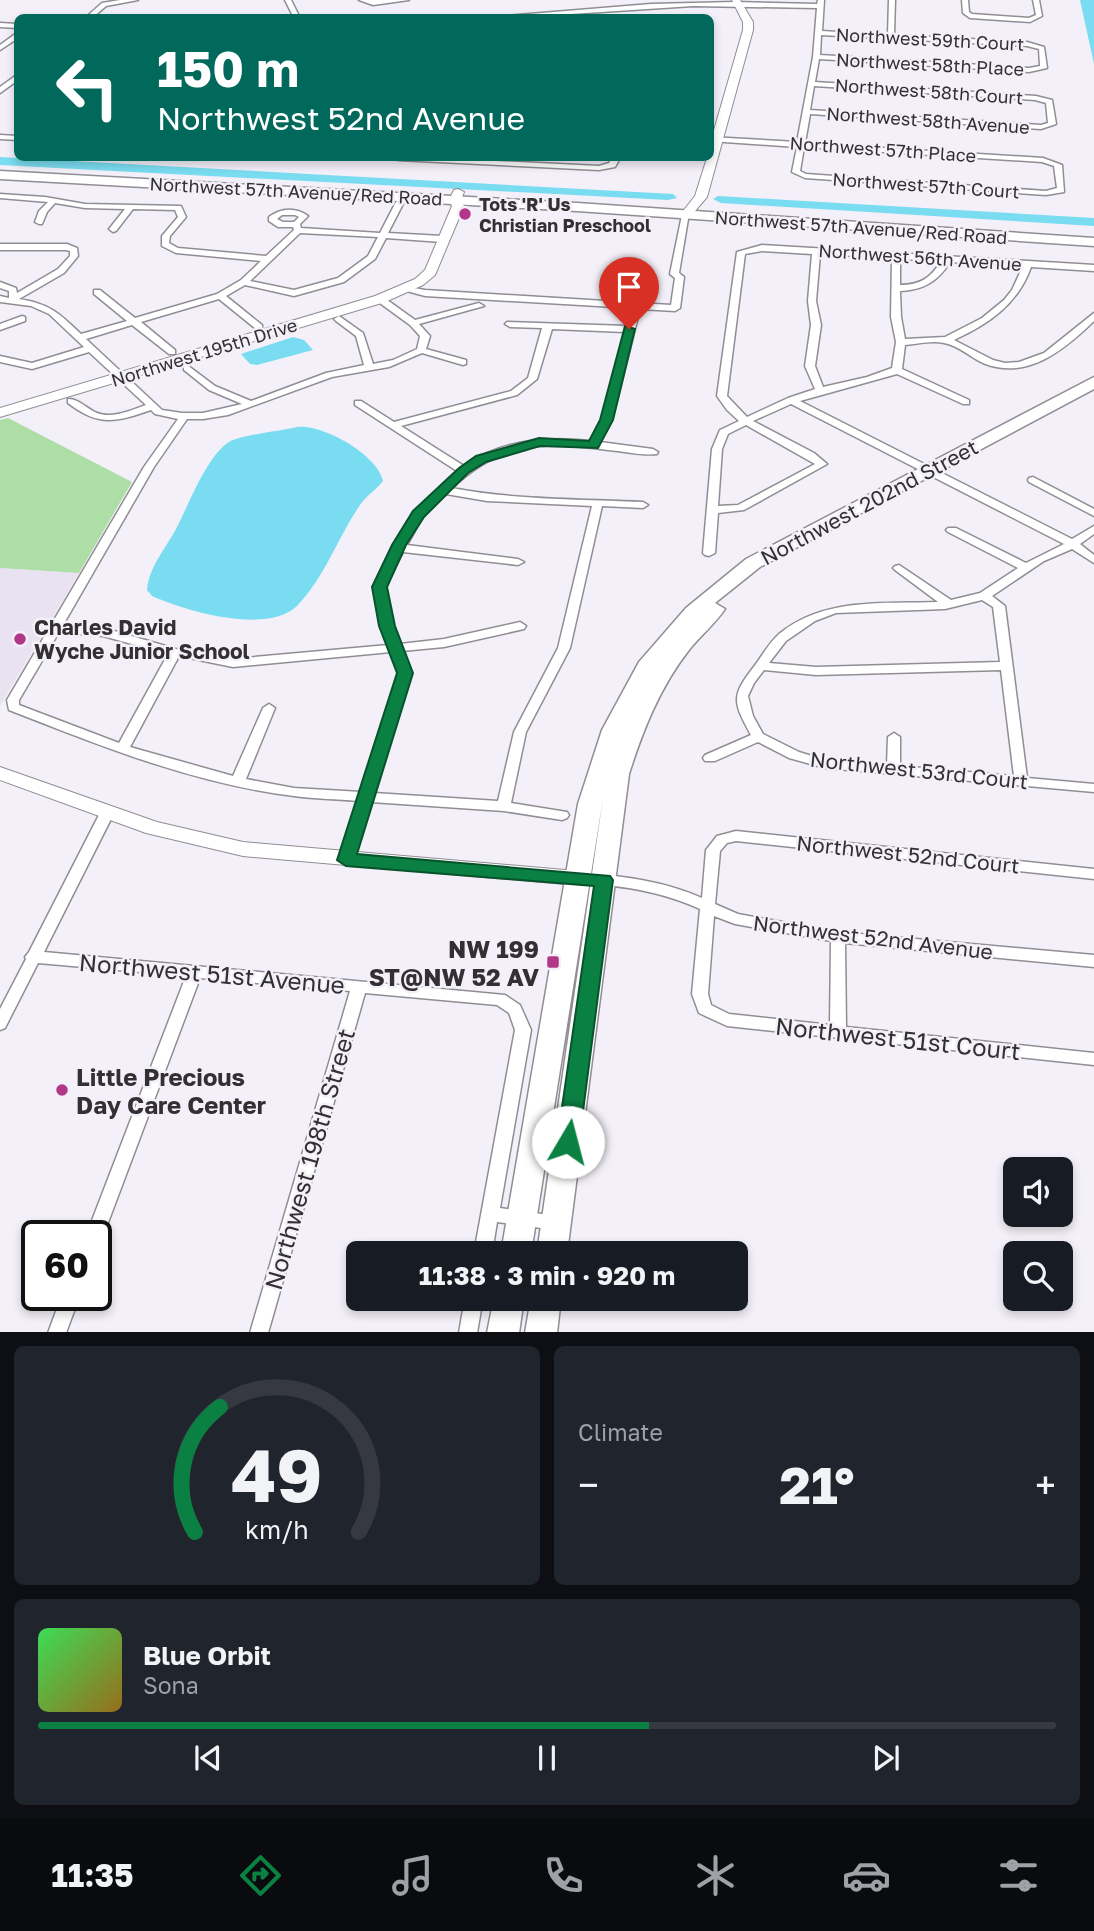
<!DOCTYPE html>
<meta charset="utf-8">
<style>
:root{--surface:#171b24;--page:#20242c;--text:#f1f3f6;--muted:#9ea1a6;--line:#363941;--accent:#0b8043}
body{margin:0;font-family:"Golos Text",sans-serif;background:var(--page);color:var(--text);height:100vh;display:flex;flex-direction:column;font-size:26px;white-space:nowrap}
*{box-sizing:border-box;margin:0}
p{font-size:23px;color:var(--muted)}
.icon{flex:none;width:38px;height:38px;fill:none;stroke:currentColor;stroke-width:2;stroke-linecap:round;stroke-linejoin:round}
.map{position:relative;height:1332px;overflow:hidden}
.side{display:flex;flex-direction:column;gap:14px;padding:14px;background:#0d0f14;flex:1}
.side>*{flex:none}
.hud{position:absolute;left:14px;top:14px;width:700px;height:147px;border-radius:10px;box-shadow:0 4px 10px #0003;background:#00695c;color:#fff;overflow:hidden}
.controls{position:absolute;left:1003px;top:1157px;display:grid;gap:14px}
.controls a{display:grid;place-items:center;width:70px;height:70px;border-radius:10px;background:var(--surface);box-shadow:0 4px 10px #0003;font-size:35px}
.speed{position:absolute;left:21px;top:1220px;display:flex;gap:14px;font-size:35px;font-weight:700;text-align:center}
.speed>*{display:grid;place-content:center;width:91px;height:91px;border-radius:50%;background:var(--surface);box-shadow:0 4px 10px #0003;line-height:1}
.speed .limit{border:4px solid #111;border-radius:10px;background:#fff;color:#111}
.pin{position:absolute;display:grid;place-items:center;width:60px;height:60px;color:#fff;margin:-72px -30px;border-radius:50% 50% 50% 0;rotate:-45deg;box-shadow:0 0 7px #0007}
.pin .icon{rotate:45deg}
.me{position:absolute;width:77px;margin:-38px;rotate:8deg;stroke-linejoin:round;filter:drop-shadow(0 0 5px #0008)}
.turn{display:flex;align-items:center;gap:24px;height:147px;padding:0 28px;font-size:32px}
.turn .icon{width:91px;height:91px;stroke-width:2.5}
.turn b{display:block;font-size:49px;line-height:60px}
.big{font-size:52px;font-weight:700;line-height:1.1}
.side .card{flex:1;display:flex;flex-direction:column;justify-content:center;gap:10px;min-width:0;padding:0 24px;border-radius:10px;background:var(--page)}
.side .dial{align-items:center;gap:0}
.dial svg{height:182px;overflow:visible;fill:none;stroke:var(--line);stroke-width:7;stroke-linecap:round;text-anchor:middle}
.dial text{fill:var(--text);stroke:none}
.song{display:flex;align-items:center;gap:21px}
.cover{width:84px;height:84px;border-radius:10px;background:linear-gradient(135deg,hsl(130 70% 55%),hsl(40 70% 35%))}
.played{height:7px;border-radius:4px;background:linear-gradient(90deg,var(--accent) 60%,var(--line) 60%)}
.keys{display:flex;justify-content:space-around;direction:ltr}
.heat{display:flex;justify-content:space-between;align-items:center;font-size:38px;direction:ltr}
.side .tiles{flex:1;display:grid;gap:14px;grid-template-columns:1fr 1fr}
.card:last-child{grid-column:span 2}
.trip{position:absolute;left:346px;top:1241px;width:402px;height:70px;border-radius:10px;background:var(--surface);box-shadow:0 4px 10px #0003;font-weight:700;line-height:70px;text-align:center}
.tab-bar{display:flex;height:112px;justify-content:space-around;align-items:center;background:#090b0e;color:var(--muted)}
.tab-bar .icon{width:49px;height:49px}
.tab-bar .selected{color:var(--accent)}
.tab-bar b{font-size:32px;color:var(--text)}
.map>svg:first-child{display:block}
.built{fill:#e9e2f1}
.green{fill:#acdea6}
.water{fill:#79dcf0}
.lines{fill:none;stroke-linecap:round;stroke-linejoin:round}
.street-casing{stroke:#908d94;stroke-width:3}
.secondary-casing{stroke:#908d94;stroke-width:2}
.primary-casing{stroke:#908d94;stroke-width:3}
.street{fill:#fff;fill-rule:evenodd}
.secondary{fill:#fff;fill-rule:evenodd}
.primary{fill:#fff;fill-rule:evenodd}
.route{fill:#0b8043;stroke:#07532c;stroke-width:2}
.poi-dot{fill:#b23788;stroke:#f4f0f9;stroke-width:2.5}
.labels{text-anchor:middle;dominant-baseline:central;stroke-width:5;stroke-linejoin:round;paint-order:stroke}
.far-street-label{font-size:18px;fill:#323033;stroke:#f4f0f9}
.far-poi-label{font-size:18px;font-weight:bold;fill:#323033;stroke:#f4f0f9;text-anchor:start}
.street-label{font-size:21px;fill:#323033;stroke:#f4f0f9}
.poi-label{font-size:21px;font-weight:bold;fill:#323033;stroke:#f4f0f9;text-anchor:start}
.near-poi-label{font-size:24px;font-weight:bold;fill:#323033;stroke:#f4f0f9;text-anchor:end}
.near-street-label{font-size:24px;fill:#323033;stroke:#f4f0f9}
</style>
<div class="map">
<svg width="1094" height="1333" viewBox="0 0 1094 1333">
<rect width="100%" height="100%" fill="#f4f0f9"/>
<path class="built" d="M0 568 79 573 0 706Z"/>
<path class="green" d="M8 418 132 482 79 573 0 568V420Z"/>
<path class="water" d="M1080 0H1094V64Z
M0 157 673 194 677 198 668 200 0 165Z
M718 196 1094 218V226L721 203 713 199Z
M293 337 304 340 313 350 257 365 250 364 241 354Z
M297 427C323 424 378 455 383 481 376 490 366 496 360 505 338 537 325 577 297 606 267 635 185 611 152 596L147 590C149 565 169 545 179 523 190 501 208 455 229 442 241 435 281 431 297 427Z"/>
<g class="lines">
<defs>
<path id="street" d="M120 0H138L106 6 92 18H85L102 3Z
M285 0H291L300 18H294Z
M359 0H409L373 5Z
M818 0H824L822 31 888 35 889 0H895L894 35 1027 42 1044 47 1047 68 1029 72 819 59 815 82 1036 96 1052 100 1056 124 1041 129 810 114 805 143 1043 158 1062 165 1064 192 1046 195 805 178 792 172 797 147 710 141V137L797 142 813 57 817 8 693 6 510 18H479L651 4 735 2 817 4ZM821 35 1027 46 1039 49 1040 66 1029 68 820 55ZM814 86 1035 100 1046 103 1048 123 1041 125 810 110ZM804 147 1042 162 1054 166 1057 188 1046 191 806 174 800 171Z
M962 0H968L969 12 972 14 1029 18 1036 15 1033 0H1039L1042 16 1030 22 970 18 963 13Z
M202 16 218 18H199Z
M0 23 18 24V28L0 27Z
M18 32V38L0 50V45Z
M18 74V80L0 93V87Z
M0 135 18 136V140L0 139Z
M394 158H434L599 166 609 163 612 158H620L615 167 599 170 398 160Z
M0 194 45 197 85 204 181 206 186 217 170 236 169 243 178 248 266 256 294 230 293 227H278L269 221V217C281 208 296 207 308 216L300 224 301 228 380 233 396 202 400 200 404 202 388 233 442 236 446 239 442 242 386 238 375 259 344 282 294 296 245 285 226 296 262 325V329H256L219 299 141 322 175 350V354H169L132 325 86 339 162 410 182 413H203L242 404 209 390 184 370V366L187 365 215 386 251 401 326 373 364 365 356 336 336 321 334 319 339 316 363 333 373 364 393 360 417 349 420 336 410 325 377 301V297H383L415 320 479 303 484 306 419 324 430 336 426 349 466 360V364L463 365 422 353 389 367 332 377 228 415 203 419H187L154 467 63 625 104 628 176 649 233 659 388 645 381 626 373 587 414 512 457 471 355 405V401H361L394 422 511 391 528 378 542 328 510 327 505 324 507 322 627 326 632 308 425 296 403 290V286L425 290 671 305 675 278 670 274 682 215 689 213 679 273 684 277 680 308 675 311 640 309 612 420 600 442 653 449 658 452 657 454C641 456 623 451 608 450 543 441 502 441 452 488 515 500 580 499 643 502L648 505 643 508 602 506 570 648 526 732 511 803 567 812 569 815 567 818 562 820 504 811 371 802 353 860 351 863H341L339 860 358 801C337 799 315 799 294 796 195 784 101 746 9 710L7 700 144 467 178 419 155 414 151 410C116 422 99 427 68 403V399C78 398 87 409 97 413 113 419 131 410 146 405L89 352 32 369 0 362V356L32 363 84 347 49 314 31 306 0 302V296L9 298V291L0 288V282L16 288 17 293 58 269 70 256V251L66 250H0V244H67L77 248 78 256 64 273 19 299C50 304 59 313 81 334L127 321 94 294V290H100L135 318 217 294 241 280 261 261 176 253 162 246V236L178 217 175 210 133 209 116 231 113 232 109 229 125 209 85 208 55 203 47 212 42 224H39L35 222 39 211 48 202 0 198ZM282 215H295L299 217 294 222H283L277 219ZM300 233 378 237 368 256 338 278 294 290 250 281ZM552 329 625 332 602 420 590 441C546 436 501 440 464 466L401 426 517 395 537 379ZM446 494 487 501 592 506 558 648 514 732 498 801 374 793 411 673 402 651 444 647 524 629 526 626 520 622 444 639 400 644 393 626 385 587 403 552 518 565 524 562 518 559 407 545 423 516ZM59 632 103 636 168 654 119 743 19 705V700ZM391 652 399 673 361 792 294 788 246 779 275 708 269 704 263 708 233 776 130 747 179 656 233 667Z
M762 245 1094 265V271L1031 267C1018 304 989 324 954 340L993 360 1005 363 1019 362 1044 353 1094 313V321C1064 350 1027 381 983 363 970 357 958 345 944 343 932 340 918 344 905 345L902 369 969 400V404H963L897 374 800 401 1072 539 1094 526V534L1080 544 1094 555V563L1072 549 1044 561 992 596 1005 606 1027 778 1094 784V792L825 768 789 758 758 742 715 761H705L703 758 705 755 751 735C732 700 731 696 756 664 763 654 770 642 779 634 824 597 883 604 938 602L895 570 893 568 895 566 899 565 951 600 980 593 1018 568 948 532 946 530 948 528H956L1026 563 1064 544 791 404 753 421 814 453 827 464 744 510 718 513 715 553 709 556 705 555 703 553 712 449 720 430 739 421 727 410 717 396 737 252ZM762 251 812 254 808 301 811 325 805 366 815 389 788 398 747 417 727 396 745 254ZM820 254 892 258 891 317 896 342 892 368 867 377 823 387 815 366 821 325 816 301ZM900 259 941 261C931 278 920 285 900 285ZM950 262 1023 266 1012 290 1004 300 982 318 945 337 905 339 901 317 900 291C924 290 938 281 950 262ZM746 425 815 464 738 505 718 506 722 449 728 434ZM982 600 993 607 1000 662 816 667 769 663 786 641 815 621 836 613 945 609ZM764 670 816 675 1001 670 1014 776 900 766V737L894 733 888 737 887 765 825 760 799 752 763 734 753 716 748 696 754 683Z
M22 316 25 317V321L0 330V324Z
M1033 477 1094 509V516L1029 482 1028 480 1029 478Z
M107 808 112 810 114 813 44 952 505 995 520 1005 531 1030 500 1208 556 1216 562 1218 565 1223 562 1228 556 1230 497 1222 492 1253H474L515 1030 509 1013 497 1005 365 993 268 1333H250L350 991 200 978 103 1236 100 1241 96 1243V1236H86L186 976 38 963 5 1028 0 1030V1009L26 959 25 957 29 952 100 813 102 810Z
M736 831 1094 869V879L736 841 727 843 720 851 715 904 738 914 838 932 1094 955V967L845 943 846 1027 1094 1053V1065L727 1026 699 1013 692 994 700 909C669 895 638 888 604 885L599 884 597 880 599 876 604 875C638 878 670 884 702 898L706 850 717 836ZM714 916 735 924 831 941 830 1025 729 1014 711 1005 708 994Z
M62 1295H80L66 1333H48Z
M465 1298H483L477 1333H459Z"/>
<path id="secondary" d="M732 0H740L753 22V30L707 197 690 217 686 219 680 215 695 196 707 158H710V144L743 30V22Z
M458 189 464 192 461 200 464 206 435 275 423 285 385 302 0 417V408L375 296 415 279 425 270 452 206 449 200 454 190Z
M0 767 157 822 243 842 588 872 595 874 598 879 595 884 588 886 243 856 146 833 0 780Z"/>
<path id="primary" d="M0 171 577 203 1094 238V246L577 211 0 179Z
M1094 377V389L760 567 715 603 725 609C715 624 700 636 689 650 660 687 643 730 629 774L567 1253H537L603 798 531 1253H501L578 804 602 730 639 662 686 608 746 559Z
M494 1298H524L519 1333H487Z
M531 1298H561L557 1333H525Z"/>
</defs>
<use href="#street" class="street-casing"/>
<use href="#secondary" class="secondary-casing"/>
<use href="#primary" class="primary-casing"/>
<use href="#street" class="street"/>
<use href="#secondary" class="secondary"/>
<use href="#primary" class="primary"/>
</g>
<path class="route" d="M625 326 635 329 613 420 598 448 540 446 486 462 468 473 424 517 406 545 387 587 395 626 413 673 357 854 610 876 613 880 579 1142 576 1148 568 1151 560 1148 557 1142 594 886 346 866 337 860 397 673 379 626 372 587 392 545 413 511 459 468 476 456 539 438 589 441 600 420Z"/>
<g class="poi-dot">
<circle cx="465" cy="214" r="7"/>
<circle cx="20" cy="639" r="7"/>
<rect x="546" y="955" width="14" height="14" rx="3.5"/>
<circle cx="62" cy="1090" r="7"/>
</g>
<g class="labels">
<g class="far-street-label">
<text transform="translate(930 39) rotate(3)">Northwest 59th Court</text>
<text transform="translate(930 64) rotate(3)">Northwest 58th Place</text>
<text transform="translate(929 91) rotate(4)">Northwest 58th Court</text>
<text transform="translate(928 120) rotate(4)">Northwest 58th Avenue</text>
<text transform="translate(883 149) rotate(4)">Northwest 57th Place</text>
<text transform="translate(926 185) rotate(4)">Northwest 57th Court</text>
<text transform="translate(296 191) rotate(3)">Northwest 57th Avenue/Red Road</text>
<text transform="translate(861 227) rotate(4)">Northwest 57th Avenue/Red Road</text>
<text transform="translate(920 257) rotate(4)">Northwest 56th Avenue</text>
<text transform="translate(204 352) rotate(-17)">Northwest 195th Drive</text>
</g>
<g class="far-poi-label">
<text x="479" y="204">Tots 'R' Us<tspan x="479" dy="21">Christian Preschool</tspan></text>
</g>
<g class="street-label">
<text transform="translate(869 502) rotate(-28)">Northwest 202nd Street</text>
<text transform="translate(919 770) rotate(6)">Northwest 53rd Court</text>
<text transform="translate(908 854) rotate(6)">Northwest 52nd Court</text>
<text transform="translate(873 937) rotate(7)">Northwest 52nd Avenue</text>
</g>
<g class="poi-label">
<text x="34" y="627">Charles David<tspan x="34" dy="24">Wyche Junior School</tspan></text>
</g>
<g class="near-poi-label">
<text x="539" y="948">NW 199<tspan x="539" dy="28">ST@NW 52 AV</tspan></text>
<text x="76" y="1076" text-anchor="start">Little Precious<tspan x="76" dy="28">Day Care Center</tspan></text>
</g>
<g class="near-street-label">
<text transform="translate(212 973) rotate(5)">Northwest 51st Avenue</text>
<text transform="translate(898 1038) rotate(6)">Northwest 51st Court</text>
<text transform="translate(309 1159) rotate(-74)">Northwest 198th Street</text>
</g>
</g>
</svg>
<div class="controls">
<a><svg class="icon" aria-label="sound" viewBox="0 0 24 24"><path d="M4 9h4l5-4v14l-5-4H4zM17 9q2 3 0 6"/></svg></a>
<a><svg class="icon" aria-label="search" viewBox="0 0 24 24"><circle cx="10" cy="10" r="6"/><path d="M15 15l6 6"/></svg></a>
</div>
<div class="speed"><div class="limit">60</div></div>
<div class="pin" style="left:629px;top:329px;background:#d93025"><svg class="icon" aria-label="arrive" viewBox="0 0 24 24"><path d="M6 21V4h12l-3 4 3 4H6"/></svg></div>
<svg class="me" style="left:568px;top:1142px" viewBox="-20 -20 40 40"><circle r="19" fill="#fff"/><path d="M0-13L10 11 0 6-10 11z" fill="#0b8043"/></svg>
<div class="trip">11:38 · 3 min · 920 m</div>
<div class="hud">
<div class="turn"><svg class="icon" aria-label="left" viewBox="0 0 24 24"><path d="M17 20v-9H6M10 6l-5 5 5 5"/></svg><div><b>150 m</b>Northwest 52nd Avenue</div></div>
</div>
</div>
<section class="side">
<div class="tiles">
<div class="card dial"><svg viewBox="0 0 100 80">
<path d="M14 69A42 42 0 1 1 86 69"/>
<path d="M14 69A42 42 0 0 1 25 14" stroke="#0b8043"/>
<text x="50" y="56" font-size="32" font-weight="700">49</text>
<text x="50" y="72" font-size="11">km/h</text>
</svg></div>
<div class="card"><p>Climate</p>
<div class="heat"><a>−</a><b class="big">21°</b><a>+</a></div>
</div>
<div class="card">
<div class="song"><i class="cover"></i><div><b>Blue Orbit</b><p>Sona</p></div></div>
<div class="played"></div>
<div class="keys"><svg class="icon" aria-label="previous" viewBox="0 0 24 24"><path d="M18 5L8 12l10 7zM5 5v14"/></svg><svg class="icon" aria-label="pause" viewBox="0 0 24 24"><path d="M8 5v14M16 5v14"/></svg><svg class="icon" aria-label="next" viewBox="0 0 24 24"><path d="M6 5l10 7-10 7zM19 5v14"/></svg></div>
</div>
</div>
</section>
<nav class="tab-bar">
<b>11:35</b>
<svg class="icon selected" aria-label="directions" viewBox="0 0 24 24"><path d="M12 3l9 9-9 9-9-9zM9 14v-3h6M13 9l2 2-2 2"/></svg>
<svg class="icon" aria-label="music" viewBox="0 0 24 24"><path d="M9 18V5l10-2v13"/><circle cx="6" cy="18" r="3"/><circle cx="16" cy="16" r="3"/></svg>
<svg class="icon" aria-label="phone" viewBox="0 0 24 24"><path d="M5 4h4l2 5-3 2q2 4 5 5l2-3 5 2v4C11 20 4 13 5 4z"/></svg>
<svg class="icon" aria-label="climate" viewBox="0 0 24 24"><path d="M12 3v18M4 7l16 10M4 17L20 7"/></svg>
<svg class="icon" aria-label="car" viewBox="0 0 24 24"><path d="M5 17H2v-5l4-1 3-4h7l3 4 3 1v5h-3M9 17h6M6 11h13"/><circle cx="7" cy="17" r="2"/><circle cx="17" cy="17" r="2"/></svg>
<svg class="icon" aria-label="filters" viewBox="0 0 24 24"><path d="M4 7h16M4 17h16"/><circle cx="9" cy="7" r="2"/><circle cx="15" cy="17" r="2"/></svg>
</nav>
